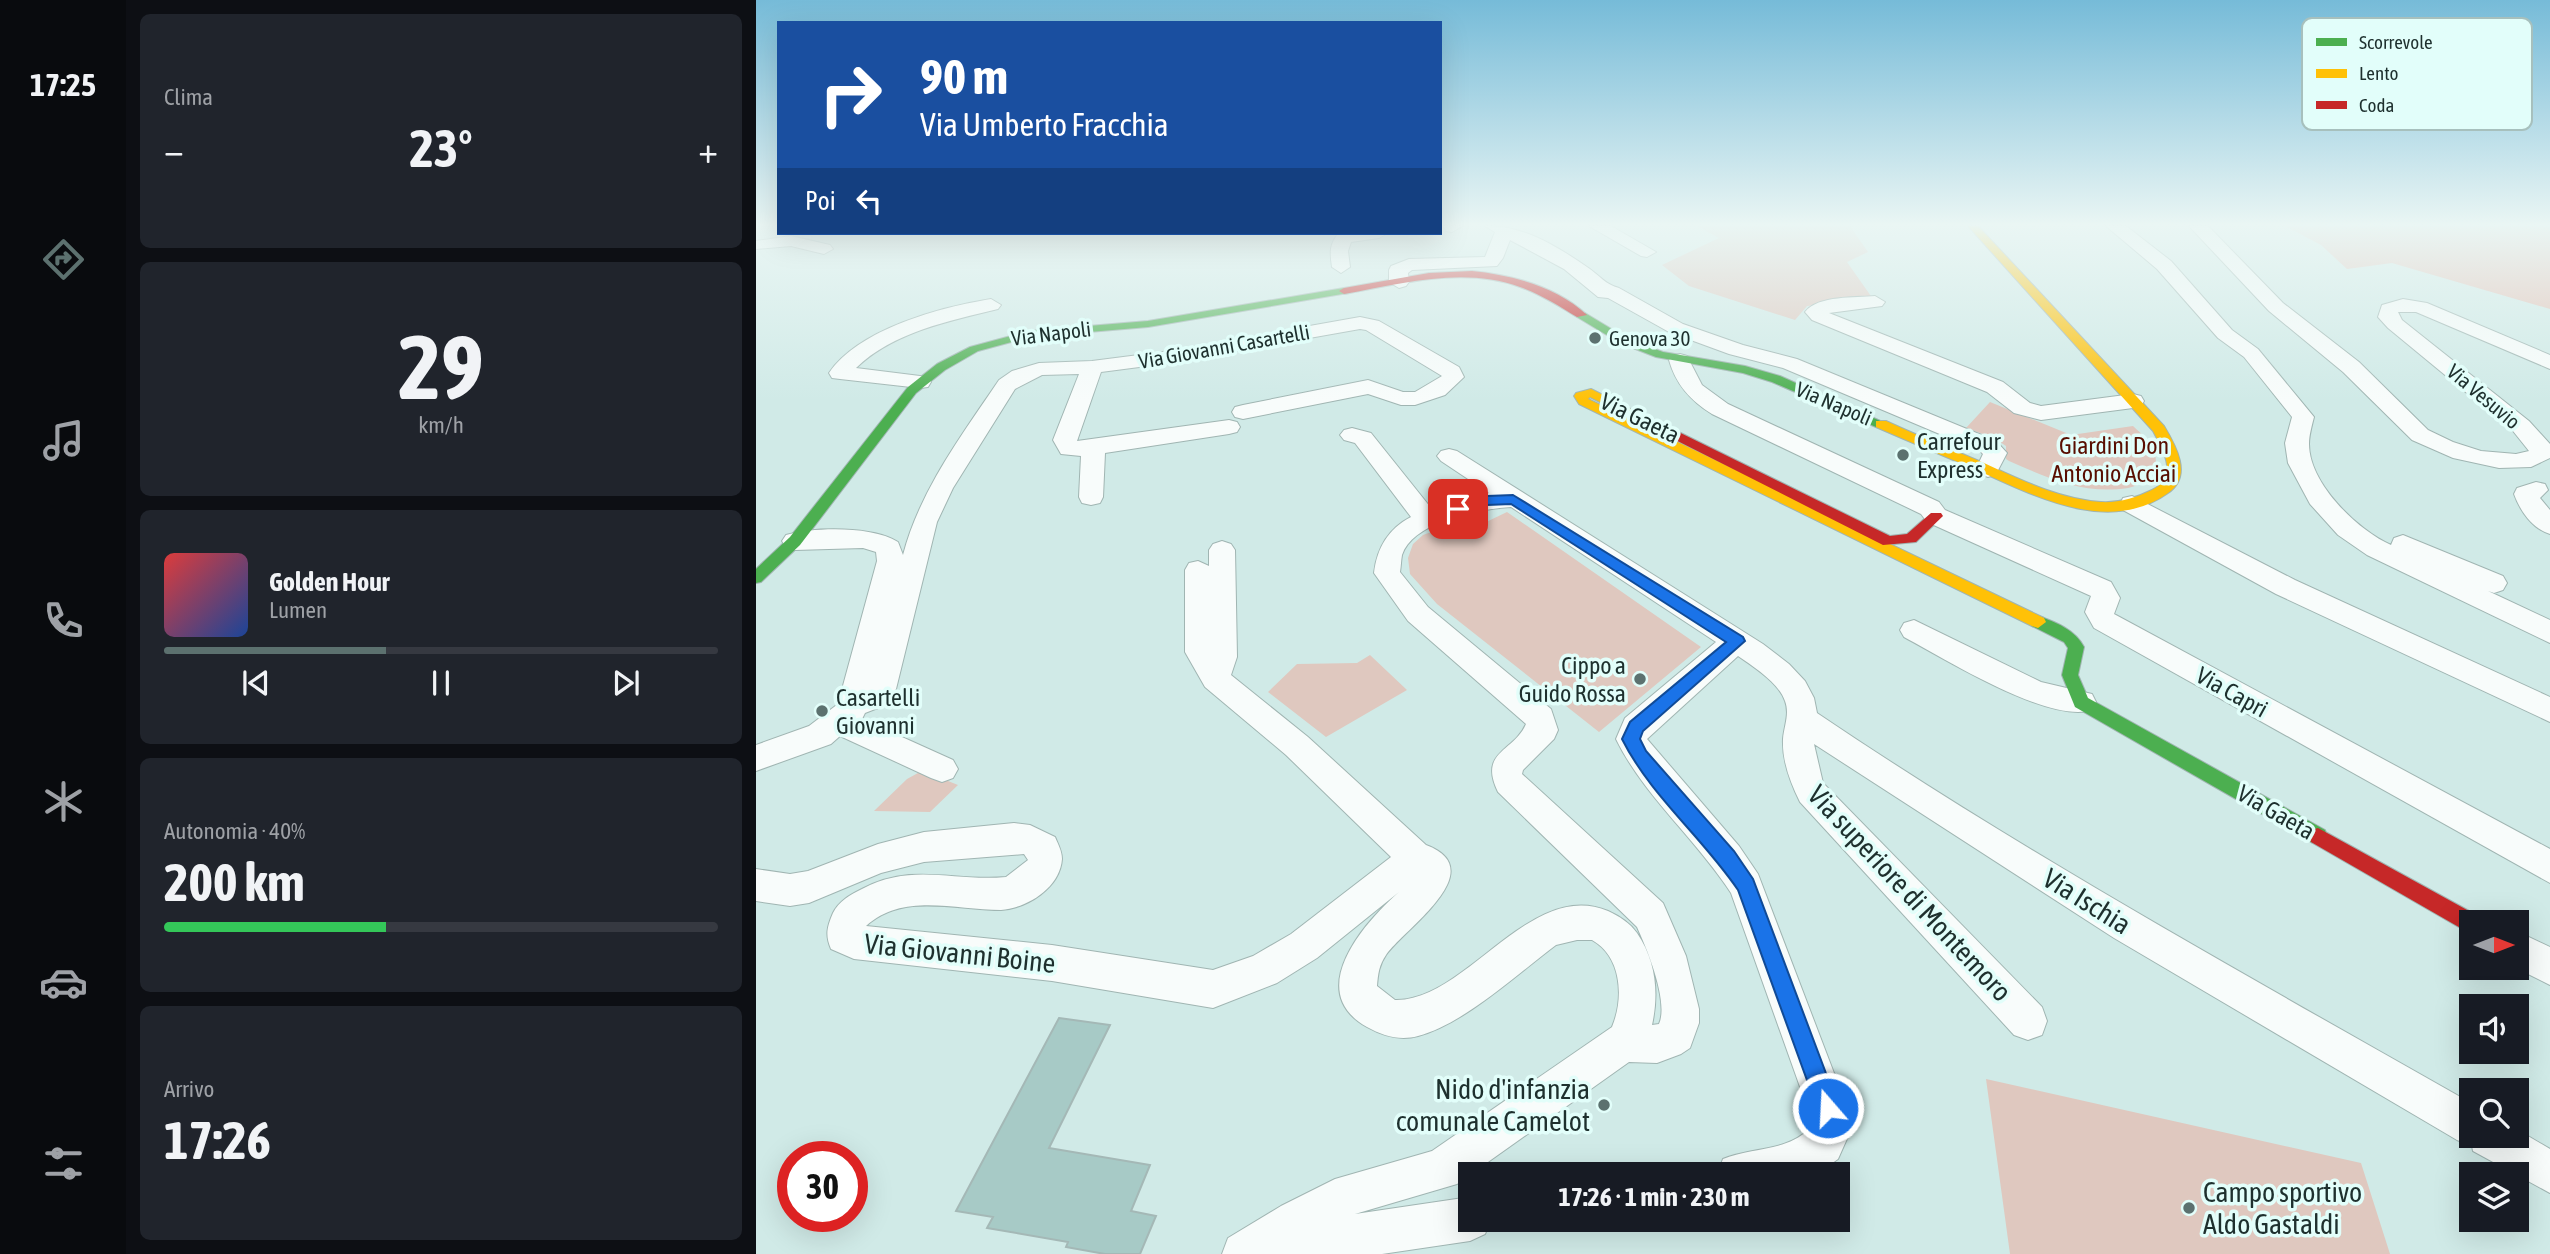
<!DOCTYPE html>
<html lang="it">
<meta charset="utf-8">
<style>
:root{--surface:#171b24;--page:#20242c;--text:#f1f3f6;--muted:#9ea1a6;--line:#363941;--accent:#5c716f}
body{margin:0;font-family:"Asap Condensed",sans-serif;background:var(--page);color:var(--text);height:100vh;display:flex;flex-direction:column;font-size:26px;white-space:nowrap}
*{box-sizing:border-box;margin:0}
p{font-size:23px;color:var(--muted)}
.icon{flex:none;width:38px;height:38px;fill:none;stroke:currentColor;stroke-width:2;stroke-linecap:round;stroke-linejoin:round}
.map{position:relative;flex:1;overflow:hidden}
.drawer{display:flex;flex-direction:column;gap:14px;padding:14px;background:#0d0f14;width:630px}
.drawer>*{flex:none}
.guide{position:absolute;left:21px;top:21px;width:665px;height:214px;border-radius:0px;box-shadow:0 7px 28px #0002;background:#1a4fa0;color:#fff;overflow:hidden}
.needle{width:46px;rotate:90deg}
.tools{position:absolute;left:1703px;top:910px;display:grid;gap:14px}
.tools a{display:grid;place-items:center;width:70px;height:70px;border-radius:0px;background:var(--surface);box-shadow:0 7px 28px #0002;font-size:35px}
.speed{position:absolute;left:21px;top:1141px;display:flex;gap:14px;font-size:35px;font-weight:700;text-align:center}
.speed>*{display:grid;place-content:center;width:91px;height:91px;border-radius:50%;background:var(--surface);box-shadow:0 7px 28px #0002;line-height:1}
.speed .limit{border:10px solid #d22;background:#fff;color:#111}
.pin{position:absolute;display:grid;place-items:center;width:60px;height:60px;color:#fff;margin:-30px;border-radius:14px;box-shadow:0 4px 10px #0006}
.me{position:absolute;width:77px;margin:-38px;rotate:341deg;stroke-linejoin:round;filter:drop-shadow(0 0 5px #0008)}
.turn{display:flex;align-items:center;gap:24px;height:147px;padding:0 28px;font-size:32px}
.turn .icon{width:91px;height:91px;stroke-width:2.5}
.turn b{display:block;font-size:49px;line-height:60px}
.then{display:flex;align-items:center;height:66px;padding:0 28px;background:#0003;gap:14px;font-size:26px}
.big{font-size:52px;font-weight:700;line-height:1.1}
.drawer .widget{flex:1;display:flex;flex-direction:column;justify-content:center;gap:10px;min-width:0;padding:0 24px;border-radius:10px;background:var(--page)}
.drawer .dial{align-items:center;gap:0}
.dial b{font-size:91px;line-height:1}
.song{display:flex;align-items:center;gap:21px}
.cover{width:84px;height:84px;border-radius:10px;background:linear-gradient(135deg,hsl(0 70% 55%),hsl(220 70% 35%))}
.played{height:7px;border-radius:4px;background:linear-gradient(90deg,var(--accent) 40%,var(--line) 40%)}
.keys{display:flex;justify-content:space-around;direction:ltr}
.heat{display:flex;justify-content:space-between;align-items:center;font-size:38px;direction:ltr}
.charge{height:10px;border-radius:5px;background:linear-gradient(90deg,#34c759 40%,var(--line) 0)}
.trip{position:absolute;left:702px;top:1162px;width:392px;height:70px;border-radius:0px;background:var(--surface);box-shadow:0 7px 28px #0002;font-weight:700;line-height:70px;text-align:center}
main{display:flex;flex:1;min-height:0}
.tabs{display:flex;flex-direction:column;width:126px;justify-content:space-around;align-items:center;background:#090b0e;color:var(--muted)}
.tabs .icon{width:49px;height:49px}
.tabs .active{color:var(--accent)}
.tabs b{font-size:32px;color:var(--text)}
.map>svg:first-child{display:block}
.green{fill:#dfc8bf}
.forest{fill:#e4c1b6}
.building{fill:#a7cac6;stroke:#a4b8b6;stroke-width:2}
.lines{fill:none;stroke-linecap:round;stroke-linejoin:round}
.street-casing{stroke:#a0b5b2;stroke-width:2}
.fast-casing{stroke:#a0b5b2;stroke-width:2}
.slow-casing{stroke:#a0b5b2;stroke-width:2}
.jam-casing{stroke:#a0b5b2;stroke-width:2}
.street{fill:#f8fcfb;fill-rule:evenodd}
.fast{fill:#4caf50;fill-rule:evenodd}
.slow{fill:#ffc107;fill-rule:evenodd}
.jam{fill:#c62828;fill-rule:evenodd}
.route{fill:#1a73e8;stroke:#114b97;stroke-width:2}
.poi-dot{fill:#5c716f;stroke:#e2fefa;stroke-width:2.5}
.labels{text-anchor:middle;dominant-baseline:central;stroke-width:7;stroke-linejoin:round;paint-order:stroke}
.far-street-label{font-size:21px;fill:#1e302e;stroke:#e2fefa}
.far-poi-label{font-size:21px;fill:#1e302e;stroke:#e2fefa;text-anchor:start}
.street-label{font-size:24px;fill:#1e302e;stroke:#e2fefa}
.poi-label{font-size:24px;fill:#1e302e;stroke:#e2fefa;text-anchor:start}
.park-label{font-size:24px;fill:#580e01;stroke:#e2fefa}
.near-street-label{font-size:28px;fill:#1e302e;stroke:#e2fefa}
.near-poi-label{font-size:28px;fill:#1e302e;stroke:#e2fefa;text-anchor:end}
.key{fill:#e2fefa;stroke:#a7c0bd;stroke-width:2}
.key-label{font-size:19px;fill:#1e302e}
</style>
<main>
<nav class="tabs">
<b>17:25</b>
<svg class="icon active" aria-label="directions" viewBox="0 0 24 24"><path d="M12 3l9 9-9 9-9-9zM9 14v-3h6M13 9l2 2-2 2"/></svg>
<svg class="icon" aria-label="music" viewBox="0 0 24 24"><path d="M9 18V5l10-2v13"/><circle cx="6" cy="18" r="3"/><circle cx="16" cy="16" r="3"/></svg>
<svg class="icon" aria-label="phone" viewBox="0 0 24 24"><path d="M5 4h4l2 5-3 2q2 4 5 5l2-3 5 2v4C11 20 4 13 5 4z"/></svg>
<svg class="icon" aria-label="climate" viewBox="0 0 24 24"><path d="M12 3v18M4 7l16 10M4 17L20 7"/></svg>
<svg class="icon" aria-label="car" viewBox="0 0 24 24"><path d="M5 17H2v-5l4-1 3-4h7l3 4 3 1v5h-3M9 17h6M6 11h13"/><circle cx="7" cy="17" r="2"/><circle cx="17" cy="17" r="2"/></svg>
<svg class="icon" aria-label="filters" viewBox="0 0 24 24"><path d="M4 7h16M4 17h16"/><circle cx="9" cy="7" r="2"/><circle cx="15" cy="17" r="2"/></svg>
</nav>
<section class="drawer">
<div class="widget"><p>Clima</p>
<div class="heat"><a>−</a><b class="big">23°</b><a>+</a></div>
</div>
<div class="widget dial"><b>29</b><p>km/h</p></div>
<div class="widget">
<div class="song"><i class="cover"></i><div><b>Golden Hour</b><p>Lumen</p></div></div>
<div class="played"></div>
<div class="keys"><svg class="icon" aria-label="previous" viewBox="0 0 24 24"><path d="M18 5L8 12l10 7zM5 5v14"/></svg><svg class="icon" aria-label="pause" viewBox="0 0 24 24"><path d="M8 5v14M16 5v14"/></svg><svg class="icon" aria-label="next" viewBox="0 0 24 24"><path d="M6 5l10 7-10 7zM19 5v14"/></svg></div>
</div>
<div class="widget"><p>Autonomia · 40%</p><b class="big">200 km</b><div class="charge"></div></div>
<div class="widget"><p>Arrivo</p><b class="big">17:26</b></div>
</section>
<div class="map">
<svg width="1794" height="1254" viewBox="0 0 1794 1254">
<rect width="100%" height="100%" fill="#d0eae7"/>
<path class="green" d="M941 226H1094L1112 252 1091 262 1117 299 1051 306 1039 320 933 286 906 265 963 238Z
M1234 402 1315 435 1377 426C1391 439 1405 450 1398 471 1394 480 1382 486 1372 488 1328 495 1292 478 1253 461L1250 459V446L1238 438 1210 428Z
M751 512 945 647 843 732 681 604 654 574 652 558 657 544 667 535 689 527 724 525Z
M614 655 651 690 570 737 512 692 541 664 601 663Z
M162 773H172L202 785 174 812 118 811 151 779Z
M1230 1079 1605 1163 1634 1254H1254Z"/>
<path class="forest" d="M1529 226 1794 227V309L1636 263 1591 269 1565 245Z"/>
<path class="building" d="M303 1018 354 1025 293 1148 394 1165 375 1211 400 1216 384 1254H349L310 1247 312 1242 231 1228 237 1217 200 1211Z"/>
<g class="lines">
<defs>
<path id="street" d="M688 226H706L696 232 690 231Z
M729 226C765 224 802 247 831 267 843 275 850 285 863 288L927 324 987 345 1041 359 1240 441 1251 453 1240 474 1232 477 1224 474 1220 469 1227 454 1224 451 1027 368 973 354 913 332 852 298 842 297 808 269 754 240 747 258 741 266 656 270 652 273 653 282 650 286 643 288 633 282V270L635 266 653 259 729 257 739 232Z
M833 226H855L900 252 891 257 885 256Z
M1350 226H1370L1415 261 1476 330 1502 349 1558 417C1556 425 1553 435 1553 444 1553 483 1601 530 1635 545L1638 538 1647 535 1747 576 1751 583 1747 590 1738 593 1732 591 1794 620V643L1611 555 1582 535 1554 504 1532 463 1529 443 1536 417 1488 357 1462 338 1401 269Z
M1433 226H1452L1527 303 1603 362 1672 430 1697 442 1725 451 1760 454 1773 451 1757 431 1632 328 1622 317 1626 305 1647 299 1671 303 1794 355V369L1660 312H1642L1646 320 1773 421 1794 444V458L1775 467 1743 468 1697 458 1656 440 1587 372 1513 311Z
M583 233H632L623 238 595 242 592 251 594 267 585 273 576 267C574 253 573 244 583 233Z
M35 236 74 245 77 249 68 254 35 246 0 249V241Z
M1119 296 1129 302 1126 306 1073 313 1247 382 1274 403 1285 406 1377 394 1385 396 1388 401 1385 406 1377 408 1285 420 1258 413 1231 392 1056 320 1049 312C1062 295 1100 298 1119 296Z
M235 299 245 305 242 309C193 321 137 332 100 368L172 377 175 382 172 387 164 388 84 379 76 378 73 373C103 329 185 307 235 299Z
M604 317 623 321 703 367 708 377 689 395 659 405H645L612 394 487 419 479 417 476 412 479 407 487 405 612 380 647 392H659L686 376 610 330 604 329 414 363 345 372 321 441 473 420 481 422 484 427 481 432 473 434 349 453 347 497 344 503 335 505 326 503 323 497 325 456 305 454 297 440 323 374 286 375 259 389 197 488 181 522 140 689 127 706 109 713 106 719 197 760 202 769 197 778 186 782 175 778 84 736 75 744 0 771V745L53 726 82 704 121 561 120 552 107 548 39 550 30 547 26 541 30 535C59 527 116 526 142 542L147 555C164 490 206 435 243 380L256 371 283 363 336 361 414 351Z
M924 354 931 356 946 385 972 404 1183 502 1189 510 1355 582 1364 598 1358 614 1794 849V883L1338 628 1329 612 1335 596 1171 522 1165 514 956 414C935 401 920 385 913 360L917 356Z
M596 428 615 433 675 508 733 493 685 461 681 456 685 451 693 449 701 451 1007 644 1033 664 1049 681 1058 698 1061 713C1271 855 1495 978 1715 1103V1136H1760V1129L1794 1149V1193L1717 1151 1716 1146 1701 1140 1358 938 1058 744 1067 783 1286 1007 1291 1021 1286 1035 1272 1040 1258 1035 1044 802C1034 782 1026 761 1027 739 1028 726 1034 714 1029 701 1023 683 998 667 982 656L891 739 983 846 1002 874 1094 1115V1132L1082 1159 1061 1174H961L967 1159C996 1147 1030 1152 1053 1129L1054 1115 975 893C940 839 888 796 860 739L869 718 960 642 755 507C725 509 657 521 646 555 645 560 645 566 644 572L672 607 795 709 802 730 798 739 767 770 766 774 907 903 930 956 943 1009V1023L934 1048 925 1054 901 1063 873 1062 701 1184 599 1214 714 1197V1220H735L729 1234 714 1241 626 1254H466L472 1238 525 1206 579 1179 676 1151 856 1027C868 998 866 957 836 940H821L800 945C761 974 708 1024 662 1036 644 1041 627 1036 611 1027 547 991 609 922 643 892L561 958 521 983 457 1008 296 981 98 959 75 949C69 935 71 927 77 913 83 901 94 895 106 889 157 862 197 882 250 877L272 860 268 854 168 862 125 873 53 903 34 906 0 901V869L34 874 52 871 122 844 168 832 258 823 274 825 299 837C302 844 306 851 306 859 304 888 271 908 245 910 200 910 147 892 110 926L296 945 457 970 497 956 535 934 635 857 530 755 449 687 429 652V570L433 563 442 561 453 566V550L457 544 466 541 475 544 479 550 481 657 475 675 552 737 670 845C737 870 648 929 630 955 623 965 622 974 621 986L639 1000C710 1002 774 878 852 911 863 916 874 923 881 933 900 961 903 993 896 1025L903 1024C913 1002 891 949 881 927L742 792C722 751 758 752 770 724L652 621 618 573C621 548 632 529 655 517L599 443 588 440 584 435 588 430Z
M1780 482 1789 484 1792 490 1784 498 1794 510V534C1777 529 1764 511 1758 494L1761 488Z
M1376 496 1539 580 1794 697V722L1520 594 1367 510 1364 504 1367 498Z
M1158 620 1285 682 1336 694 1340 702 1336 710C1293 724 1189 659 1148 637L1144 630 1148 623Z
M1760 931 1794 947V985L1760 968Z"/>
<path id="fast" d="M588 288 592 289V293L392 327 274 337 222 351 189 370 160 393 44 545 5 582 0 583V569L34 537 152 387 181 364 214 347 273 331 392 321Z
M821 313H829L872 339 907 352 989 366 1024 376 1131 424 1130 427H1120L1016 382 987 373 900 357 864 343 821 317Z
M1282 616C1300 622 1319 630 1328 647L1322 675 1332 698 1569 830 1571 836 1569 842 1562 844 1555 842 1319 707 1306 675 1312 648 1308 642 1276 626 1274 622Z"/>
<path id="slow" d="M1212 226H1222L1408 426C1420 446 1437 476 1412 493 1351 537 1273 493 1214 467 1183 454 1152 441 1120 427V421H1130C1162 436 1195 449 1228 463 1265 480 1303 499 1345 502 1362 503 1380 498 1396 490 1423 477 1408 451 1397 431Z
M835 389 890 417 888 420H880L834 397 832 399 1288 618 1290 622 1282 628 1276 626 823 404 818 396 820 393Z"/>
<path id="jam" d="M716 271C756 275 801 287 831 315L821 317C803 306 784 294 764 287 708 266 644 284 588 294L583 291 588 288 673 273Z
M884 413 1134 536 1151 534 1175 513H1185L1187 516 1160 542 1127 545 880 420V414Z
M1562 828 1722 916 1725 922H1715V933L1708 930 1555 842 1553 836 1555 830Z"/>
</defs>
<use href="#street" class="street-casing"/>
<use href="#fast" class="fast-casing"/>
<use href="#slow" class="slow-casing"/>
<use href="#jam" class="jam-casing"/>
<use href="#street" class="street"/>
<use href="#fast" class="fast"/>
<use href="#slow" class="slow"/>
<use href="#jam" class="jam"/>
</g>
<linearGradient id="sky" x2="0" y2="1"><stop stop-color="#76bbd8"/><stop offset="0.56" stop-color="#eaf6f4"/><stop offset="1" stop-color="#eaf6f4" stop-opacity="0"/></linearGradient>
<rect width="1794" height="401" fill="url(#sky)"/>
<path class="route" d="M757 495 987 637 989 641 887 731 884 739 890 751 978 851 997 879 1083 1108 1080 1116 1072 1119 1064 1116 982 890C947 838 894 795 866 739L874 722 970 642 755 504 731 505 702 513 695 509 697 505 731 496Z"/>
<g class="poi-dot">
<circle cx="839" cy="338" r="7"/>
<circle cx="1147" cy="455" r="7"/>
<circle cx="884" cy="679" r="7"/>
<circle cx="66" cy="711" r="7"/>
<circle cx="848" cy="1105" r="7"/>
<circle cx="1433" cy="1208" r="7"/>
</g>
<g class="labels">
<g class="far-street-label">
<text transform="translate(295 333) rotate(-7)">Via Napoli</text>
<text transform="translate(468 346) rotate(-10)">Via Giovanni Casartelli</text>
<text transform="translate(1728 396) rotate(40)">Via Vesuvio</text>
<text transform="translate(1078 403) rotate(23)">Via Napoli</text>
</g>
<g class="far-poi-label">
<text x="853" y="338">Genova 30</text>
</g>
<g class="street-label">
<text transform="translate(884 418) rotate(26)">Via Gaeta</text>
<text transform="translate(1476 692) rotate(29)">Via Capri</text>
<text transform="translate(1520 812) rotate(30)">Via Gaeta</text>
</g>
<g class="poi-label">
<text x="1161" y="441">Carrefour<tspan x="1161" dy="28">Express</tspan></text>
<text x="870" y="665" text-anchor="end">Cippo a<tspan x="870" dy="28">Guido Rossa</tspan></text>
<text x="80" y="697">Casartelli<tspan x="80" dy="28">Giovanni</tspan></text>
</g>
<g class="park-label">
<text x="1358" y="445">Giardini Don<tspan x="1358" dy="28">Antonio Acciai</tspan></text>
</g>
<g class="near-street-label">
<text transform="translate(1154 893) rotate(47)">Via superiore di Montemoro</text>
<text transform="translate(1331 901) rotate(32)">Via Ischia</text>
<text transform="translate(204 953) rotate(6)">Via Giovanni Boine</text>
</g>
<g class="near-poi-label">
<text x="834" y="1089">Nido d'infanzia<tspan x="834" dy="32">comunale Camelot</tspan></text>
<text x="1447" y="1192" text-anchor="start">Campo sportivo<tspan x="1447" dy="32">Aldo Gastaldi</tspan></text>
</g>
</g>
<rect x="1546" y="18" width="230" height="112" rx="10" class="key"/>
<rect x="1560" y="38" width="31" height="8" fill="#4caf50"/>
<rect x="1560" y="69" width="31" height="9" fill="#ffc107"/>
<rect x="1560" y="101" width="31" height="8" fill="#c62828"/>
<g class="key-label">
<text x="1603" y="49">Scorrevole</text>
<text x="1603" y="80">Lento</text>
<text x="1603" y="112">Coda</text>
</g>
</svg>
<div class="tools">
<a><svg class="needle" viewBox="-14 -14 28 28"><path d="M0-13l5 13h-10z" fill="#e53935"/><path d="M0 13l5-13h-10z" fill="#9ea1a6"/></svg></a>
<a><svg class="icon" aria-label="sound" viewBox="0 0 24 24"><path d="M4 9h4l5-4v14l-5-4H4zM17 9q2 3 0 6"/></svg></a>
<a><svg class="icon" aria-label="search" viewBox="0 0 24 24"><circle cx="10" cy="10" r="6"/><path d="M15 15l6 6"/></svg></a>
<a><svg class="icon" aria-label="layers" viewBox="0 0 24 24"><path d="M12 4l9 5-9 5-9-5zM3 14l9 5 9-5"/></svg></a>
</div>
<div class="speed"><div class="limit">30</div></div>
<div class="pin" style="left:702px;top:509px;background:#d93025"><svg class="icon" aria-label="arrive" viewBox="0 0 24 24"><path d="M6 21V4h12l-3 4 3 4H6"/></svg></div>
<svg class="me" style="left:1072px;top:1108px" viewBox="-20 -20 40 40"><circle r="17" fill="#1a73e8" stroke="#fff" stroke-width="3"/><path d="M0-11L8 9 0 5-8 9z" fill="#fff"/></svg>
<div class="trip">17:26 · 1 min · 230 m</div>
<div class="guide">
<div class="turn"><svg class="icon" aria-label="right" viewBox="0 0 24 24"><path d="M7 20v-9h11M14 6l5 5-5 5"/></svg><div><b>90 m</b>Via Umberto Fracchia</div></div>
<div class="then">Poi<svg class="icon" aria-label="left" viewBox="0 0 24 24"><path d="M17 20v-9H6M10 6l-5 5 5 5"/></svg></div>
</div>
</div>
</main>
